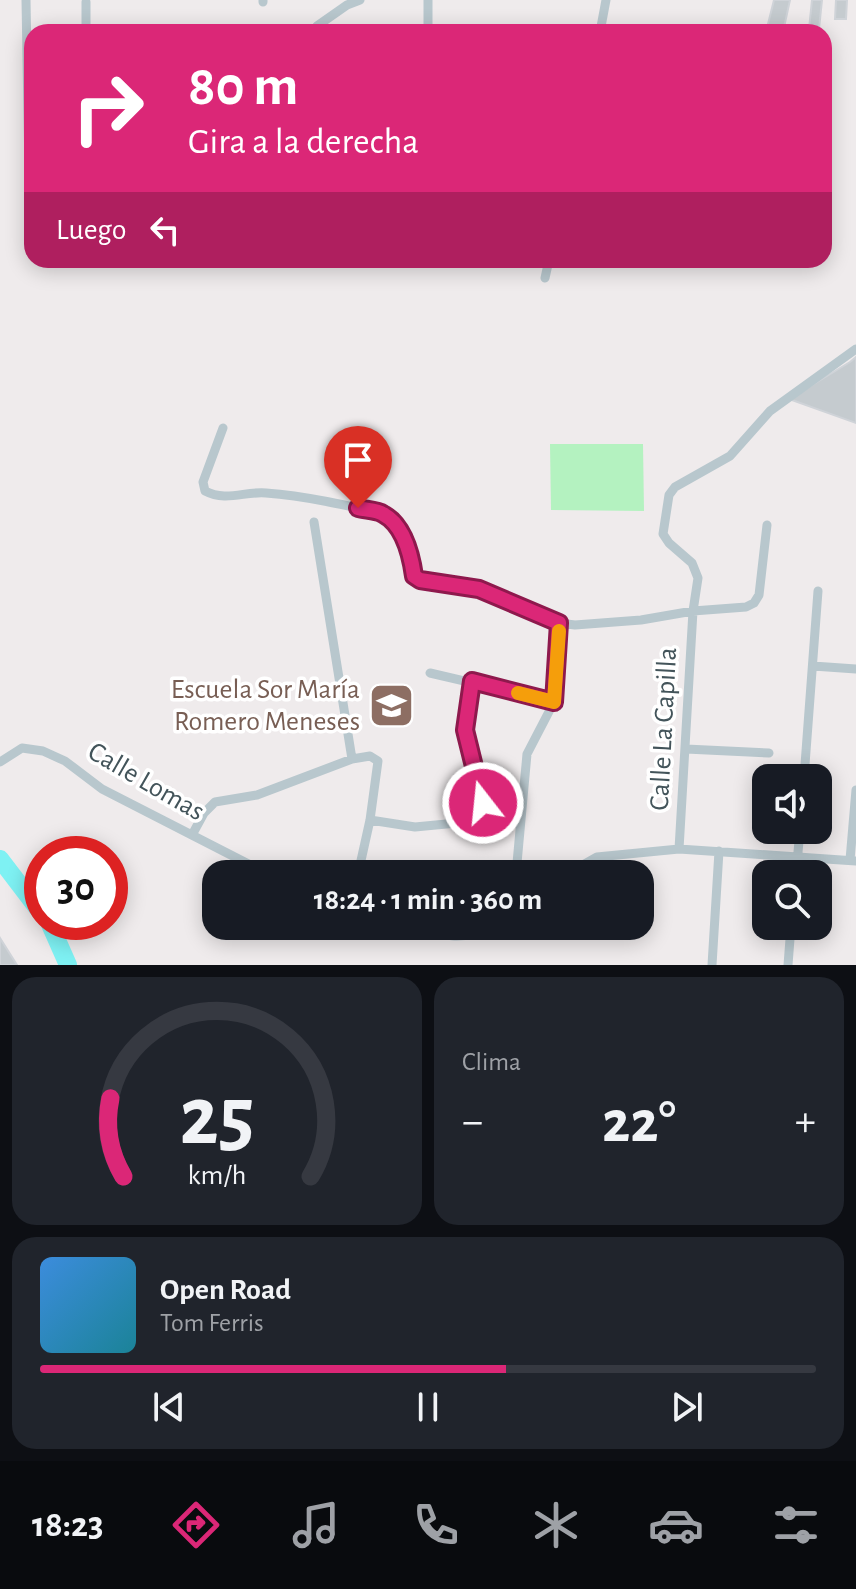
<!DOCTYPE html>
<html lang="es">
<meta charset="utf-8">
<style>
:root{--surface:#171b24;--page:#20242c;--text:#f1f3f6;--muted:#9ea1a6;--line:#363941;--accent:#db2777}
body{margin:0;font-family:"Alegreya Sans",sans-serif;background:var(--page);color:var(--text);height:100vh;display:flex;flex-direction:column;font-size:30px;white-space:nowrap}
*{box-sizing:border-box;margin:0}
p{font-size:26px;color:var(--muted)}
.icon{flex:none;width:44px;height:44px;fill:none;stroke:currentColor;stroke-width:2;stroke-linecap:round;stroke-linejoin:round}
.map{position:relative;height:965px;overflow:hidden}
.panel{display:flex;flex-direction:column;gap:12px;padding:12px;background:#0d0f14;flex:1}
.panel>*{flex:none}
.guide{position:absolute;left:24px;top:24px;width:808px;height:244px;border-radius:24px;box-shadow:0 4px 20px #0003;background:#db2777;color:#fff;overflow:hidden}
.tools{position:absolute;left:752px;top:764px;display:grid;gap:16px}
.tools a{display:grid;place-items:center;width:80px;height:80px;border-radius:16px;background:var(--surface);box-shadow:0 4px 20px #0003;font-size:40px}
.speed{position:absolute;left:24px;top:836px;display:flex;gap:16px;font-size:40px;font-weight:700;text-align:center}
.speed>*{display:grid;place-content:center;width:104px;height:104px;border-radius:50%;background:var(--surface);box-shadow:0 4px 20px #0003;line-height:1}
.speed .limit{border:12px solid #d22;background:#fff;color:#111}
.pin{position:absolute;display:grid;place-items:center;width:68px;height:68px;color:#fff;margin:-82px -34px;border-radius:50% 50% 50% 0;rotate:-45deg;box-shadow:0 0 8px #0007}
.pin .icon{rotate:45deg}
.me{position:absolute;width:88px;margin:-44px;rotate:344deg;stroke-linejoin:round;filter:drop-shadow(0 0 6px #0008)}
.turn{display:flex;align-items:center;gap:28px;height:168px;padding:0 32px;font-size:36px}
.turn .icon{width:104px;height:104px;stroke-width:2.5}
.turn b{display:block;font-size:56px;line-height:68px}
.then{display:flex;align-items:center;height:76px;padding:0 32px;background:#0003;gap:16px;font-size:30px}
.big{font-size:60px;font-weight:600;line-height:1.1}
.panel .widget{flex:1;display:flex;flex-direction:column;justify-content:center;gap:12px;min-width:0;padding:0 28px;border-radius:24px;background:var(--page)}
.panel .dial{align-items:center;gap:0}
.dial svg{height:208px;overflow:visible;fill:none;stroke:var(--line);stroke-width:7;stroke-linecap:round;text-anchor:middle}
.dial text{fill:var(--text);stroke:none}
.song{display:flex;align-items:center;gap:24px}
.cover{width:96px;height:96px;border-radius:12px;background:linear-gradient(135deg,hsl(210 70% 55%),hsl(190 70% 35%))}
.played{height:8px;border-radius:4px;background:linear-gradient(90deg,var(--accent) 60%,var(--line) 60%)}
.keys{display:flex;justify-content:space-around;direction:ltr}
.heat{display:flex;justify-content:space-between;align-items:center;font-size:44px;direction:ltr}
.panel .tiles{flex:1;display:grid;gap:12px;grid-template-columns:1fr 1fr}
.widget:last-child{grid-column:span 2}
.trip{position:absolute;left:202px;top:860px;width:452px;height:80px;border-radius:24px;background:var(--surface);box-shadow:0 4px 20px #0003;font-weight:600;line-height:80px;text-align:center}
.tab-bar{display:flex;height:128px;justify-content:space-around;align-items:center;background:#090b0e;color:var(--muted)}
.tab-bar .icon{width:56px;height:56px}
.tab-bar .active{color:var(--accent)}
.tab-bar b{font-size:36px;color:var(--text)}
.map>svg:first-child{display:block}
.green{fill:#b4f2c0}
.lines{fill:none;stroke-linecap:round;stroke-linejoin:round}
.river{stroke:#7ef1f3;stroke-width:18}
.building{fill:#c5cbcf;stroke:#cfd3d8;stroke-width:2}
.minor{stroke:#b8c7cd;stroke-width:9}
.route-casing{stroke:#8e194d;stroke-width:20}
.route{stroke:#db2777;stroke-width:14}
.slow{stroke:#f59e0b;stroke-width:14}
.labels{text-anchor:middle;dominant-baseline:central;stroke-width:7;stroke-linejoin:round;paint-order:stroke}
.education-label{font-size:28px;fill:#785e54;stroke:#fff;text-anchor:end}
.street-label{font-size:28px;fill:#43545a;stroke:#fff}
</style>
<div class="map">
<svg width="856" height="965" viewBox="0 0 856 965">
<rect width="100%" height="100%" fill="#efebec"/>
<path class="green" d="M550 444H643L644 511 551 510Z"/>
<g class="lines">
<path class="river" d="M0 859 42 914
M49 922 68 965"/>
</g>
<path class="building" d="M774 0H790L783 32 767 28Z
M812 0H822L819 29H809Z
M836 0H847L846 19H835Z
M856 357V423L789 399 850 362Z
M0 938 17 965H0Z"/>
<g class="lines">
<path class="minor" d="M26 0 29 172
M86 2V32
M263 2V0
M318 32 317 26 347 5 360 0
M428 32V0
M600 32 606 0
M545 278 549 260
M223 428 203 482 205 491C226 502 245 491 266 493 306 496 345 505 384 514L406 540 414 576 420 580 479 589 559 623 575 625 641 620 693 611 746 607 754 603 759 595 767 525
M314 522 352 759
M813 666 856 669
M430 673 554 702
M472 681 465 730 488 820
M686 749 769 753
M0 762 22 748 43 751 65 761 102 789 268 874
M804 778 818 591
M370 820 415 827 488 820 520 823
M192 835 204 813 215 802 257 795 352 759 370 756 378 761 370 820 358 874
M679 849 693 611 698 578 692 563 669 543 663 534 669 495 675 487 730 456 770 411 856 349
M850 860 856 790
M516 874 527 754 554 702 559 623
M567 874 597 857 679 849 856 861
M796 874 800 830
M414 926C440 935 464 943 488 926
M712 965 719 851
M788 965 791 926"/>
</g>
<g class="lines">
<defs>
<path id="route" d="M358 508C365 510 377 510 383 514 404 525 411 555 414 576L420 580 479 589 559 623 554 702 472 681 465 730 483 803"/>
</defs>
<use href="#route" class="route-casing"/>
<use href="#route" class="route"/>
<path class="slow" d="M518 693 554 702 559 631"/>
</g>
<defs>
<symbol id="school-square" viewBox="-11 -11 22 22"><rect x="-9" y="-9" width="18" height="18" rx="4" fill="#8d6e63" stroke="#fff"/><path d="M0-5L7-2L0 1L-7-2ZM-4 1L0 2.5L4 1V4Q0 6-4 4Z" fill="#fff"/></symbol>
</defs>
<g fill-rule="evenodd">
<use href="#school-square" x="366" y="680" width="51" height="51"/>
</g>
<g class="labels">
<g class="education-label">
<text x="360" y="690">Escuela Sor María<tspan x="360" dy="32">Romero Meneses</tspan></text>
</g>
<g class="street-label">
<text transform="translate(664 729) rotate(-87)">Calle La Capilla</text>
<text transform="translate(146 782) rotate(30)">Calle Lomas</text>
</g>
</g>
</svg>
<div class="tools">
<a><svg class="icon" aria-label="sound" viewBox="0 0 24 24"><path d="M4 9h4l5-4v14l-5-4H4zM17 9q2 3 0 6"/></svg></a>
<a><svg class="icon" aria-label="search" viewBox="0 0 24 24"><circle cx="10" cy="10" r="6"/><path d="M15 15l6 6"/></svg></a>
</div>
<div class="speed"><div class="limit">30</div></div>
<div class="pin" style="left:358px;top:508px;background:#d93025"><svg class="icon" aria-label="arrive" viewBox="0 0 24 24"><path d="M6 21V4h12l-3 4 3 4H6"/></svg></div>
<svg class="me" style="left:483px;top:803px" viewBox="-20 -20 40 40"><circle r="17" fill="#db2777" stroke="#fff" stroke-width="3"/><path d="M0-11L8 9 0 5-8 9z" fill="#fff"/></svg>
<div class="trip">18:24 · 1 min · 360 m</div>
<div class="guide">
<div class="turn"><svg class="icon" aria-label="right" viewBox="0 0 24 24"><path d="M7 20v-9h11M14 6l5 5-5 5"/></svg><div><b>80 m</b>Gira a la derecha</div></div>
<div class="then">Luego<svg class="icon" aria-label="left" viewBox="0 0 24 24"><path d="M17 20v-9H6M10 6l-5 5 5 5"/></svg></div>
</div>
</div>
<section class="panel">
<div class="tiles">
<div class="widget dial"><svg viewBox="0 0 100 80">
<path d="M14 69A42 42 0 1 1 86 69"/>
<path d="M14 69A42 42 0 0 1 9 39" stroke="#db2777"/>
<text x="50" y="56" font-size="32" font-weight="700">25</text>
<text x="50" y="72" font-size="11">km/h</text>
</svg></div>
<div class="widget"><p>Clima</p>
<div class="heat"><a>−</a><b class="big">22°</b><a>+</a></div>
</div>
<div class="widget">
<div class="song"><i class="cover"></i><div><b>Open Road</b><p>Tom Ferris</p></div></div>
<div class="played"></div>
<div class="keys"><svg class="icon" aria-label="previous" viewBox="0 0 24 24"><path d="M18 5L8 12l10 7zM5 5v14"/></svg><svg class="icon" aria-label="pause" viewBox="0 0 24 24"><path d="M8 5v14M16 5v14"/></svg><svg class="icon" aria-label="next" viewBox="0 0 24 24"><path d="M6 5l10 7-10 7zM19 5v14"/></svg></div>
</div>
</div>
</section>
<nav class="tab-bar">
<b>18:23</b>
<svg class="icon active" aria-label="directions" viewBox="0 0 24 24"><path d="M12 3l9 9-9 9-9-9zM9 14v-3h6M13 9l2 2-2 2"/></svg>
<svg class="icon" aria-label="music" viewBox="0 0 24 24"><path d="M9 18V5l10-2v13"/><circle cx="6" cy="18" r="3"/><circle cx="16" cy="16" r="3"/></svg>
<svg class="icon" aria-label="phone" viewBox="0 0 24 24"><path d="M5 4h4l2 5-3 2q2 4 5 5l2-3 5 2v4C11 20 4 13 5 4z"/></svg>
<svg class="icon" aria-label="climate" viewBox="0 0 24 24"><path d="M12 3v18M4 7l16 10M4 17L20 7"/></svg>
<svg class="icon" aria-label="car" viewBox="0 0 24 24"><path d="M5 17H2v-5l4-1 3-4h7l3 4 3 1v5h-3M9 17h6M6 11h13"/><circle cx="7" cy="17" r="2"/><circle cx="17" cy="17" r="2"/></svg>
<svg class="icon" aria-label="filters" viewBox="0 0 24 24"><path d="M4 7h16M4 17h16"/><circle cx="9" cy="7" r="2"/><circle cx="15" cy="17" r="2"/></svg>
</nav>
